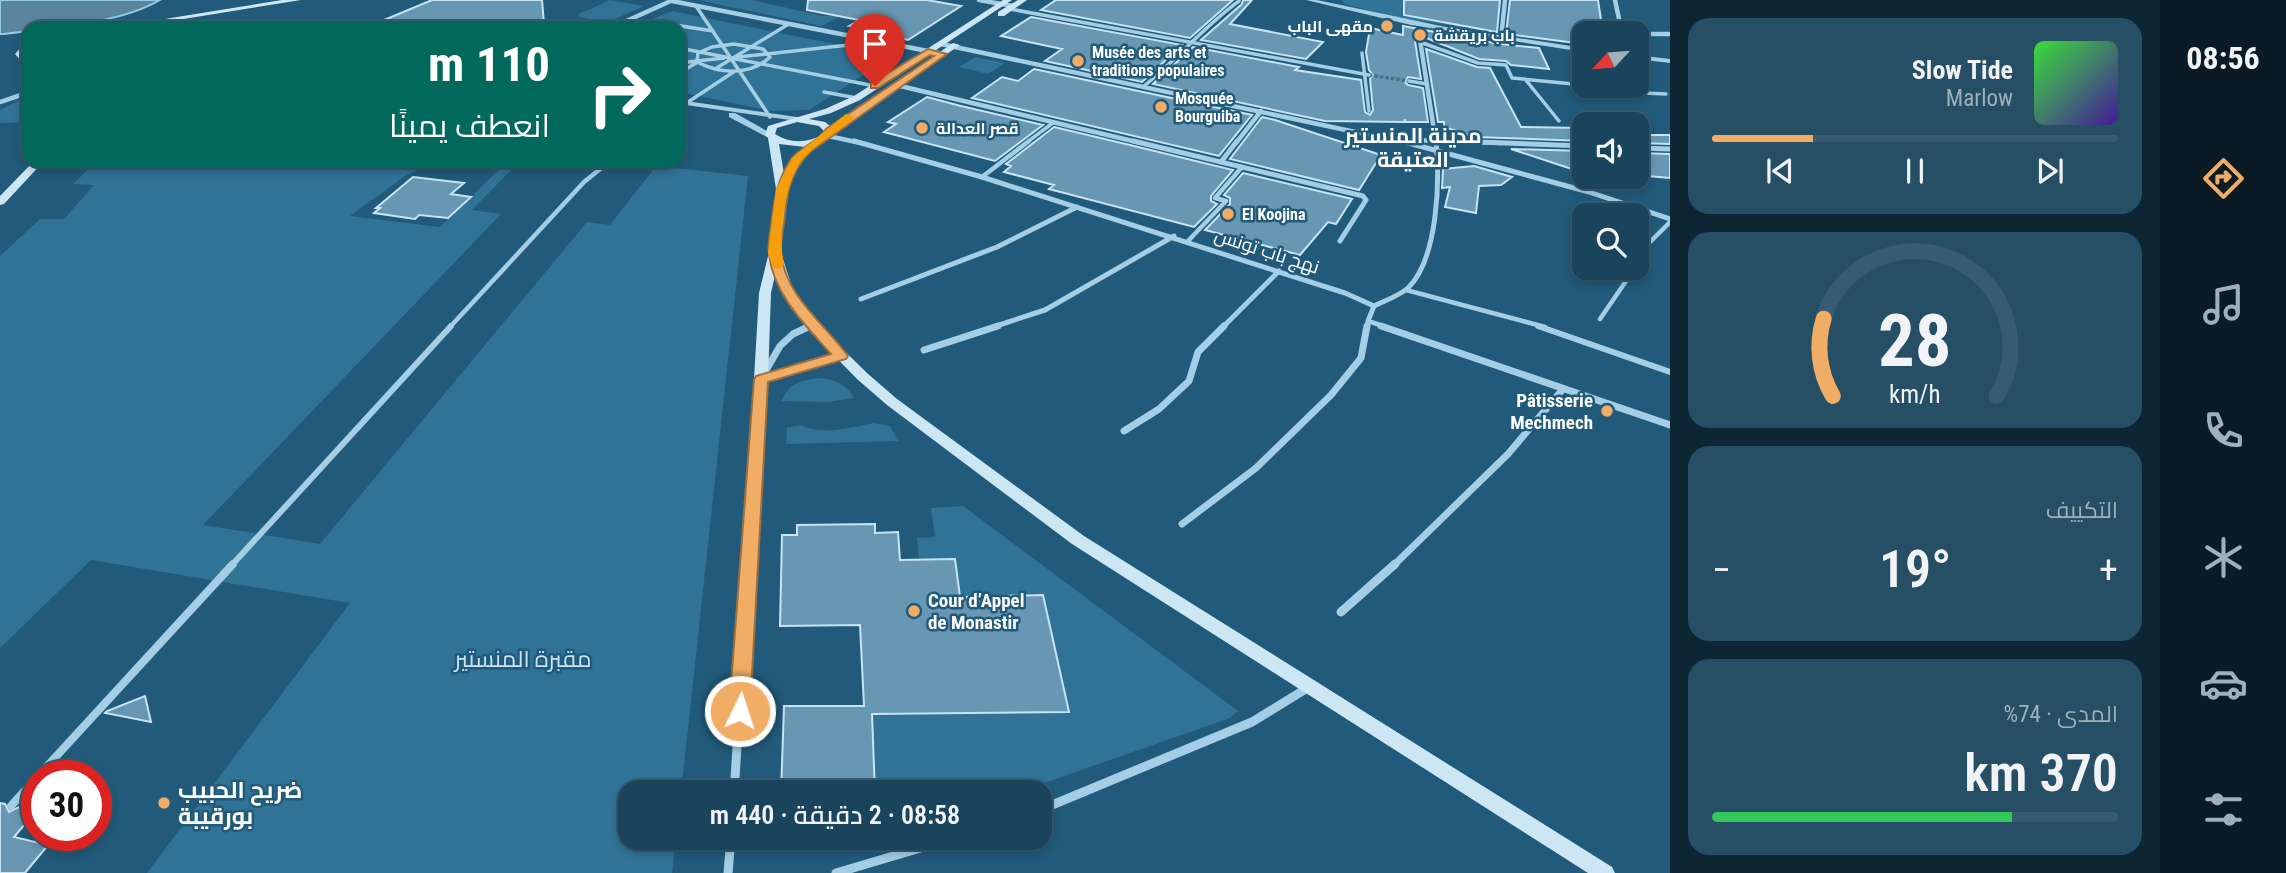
<!DOCTYPE html>
<html lang="ar">
<meta charset="utf-8">
<style>
:root{--surface:#19445c;--page:#264e65;--text:#f1f3f6;--muted:#9fb0bb;--line:#375c72;--accent:#f1ac65}
body{margin:0;font-family:"Roboto Condensed",Cairo,sans-serif;background:var(--page);color:var(--text);direction:rtl;height:100vh;display:flex;flex-direction:column;font-size:26px;white-space:nowrap}
*{box-sizing:border-box;margin:0}
p{font-size:23px;color:var(--muted)}
.icon{flex:none;width:38px;height:38px;fill:none;stroke:currentColor;stroke-width:2;stroke-linecap:round;stroke-linejoin:round}
.map{position:relative;flex:1;overflow:hidden;direction:ltr}
.drawer{display:flex;flex-direction:column;gap:18px;padding:18px;background:#0e2533;width:490px}
.drawer>*{flex:none}
.banner{position:absolute;left:21px;top:21px;width:665px;height:147px;border-radius:21px;box-shadow:0 4px 10px #0003,0 0 0 2px var(--line);direction:rtl;background:#00695c;color:#fff;overflow:hidden}
.needle{width:46px;rotate:244deg}
.fabs{position:absolute;left:1572px;top:21px;display:grid;gap:14px}
.fabs a{display:grid;place-items:center;width:77px;height:77px;border-radius:14px;background:var(--surface);box-shadow:0 4px 10px #0003,0 0 0 2px var(--line);font-size:35px}
.speed{position:absolute;left:21px;top:760px;display:flex;gap:14px;font-size:35px;font-weight:700;text-align:center}
.speed>*{display:grid;place-content:center;width:91px;height:91px;border-radius:50%;background:var(--surface);box-shadow:0 4px 10px #0003,0 0 0 2px var(--line);line-height:1}
.speed .limit{border:10px solid #d22;background:#fff;color:#111}
.pin{position:absolute;display:grid;place-items:center;width:60px;height:60px;color:#fff;margin:-72px -30px;border-radius:50% 50% 50% 0;rotate:-45deg;box-shadow:0 0 7px #0007}
.pin .icon{rotate:45deg}
.me{position:absolute;width:77px;margin:-38px;rotate:4deg;stroke-linejoin:round;filter:drop-shadow(0 0 5px #0008)}
.turn{display:flex;align-items:center;gap:24px;height:147px;padding:0 21px;font-size:32px}
.turn .icon{width:91px;height:91px;stroke-width:2.5}
.turn b{display:block;font-size:49px;line-height:60px}
.big{font-size:52px;font-weight:600;line-height:1.1}
.drawer .tile{flex:1;display:flex;flex-direction:column;justify-content:center;gap:10px;min-width:0;padding:0 24px;border-radius:21px;background:var(--page)}
.drawer .dial{align-items:center;gap:0}
.dial svg{height:182px;overflow:visible;fill:none;stroke:var(--line);stroke-width:7;stroke-linecap:round;text-anchor:middle}
.dial text{fill:var(--text);stroke:none}
.song{display:flex;align-items:center;gap:21px}
.cover{width:84px;height:84px;border-radius:10px;background:linear-gradient(135deg,hsl(120 70% 55%),hsl(260 70% 35%))}
.played{height:7px;border-radius:4px;background:linear-gradient(90deg,var(--accent) 25%,var(--line) 25%)}
.keys{display:flex;justify-content:space-around;direction:ltr}
.heat{display:flex;justify-content:space-between;align-items:center;font-size:38px;direction:ltr}
.charge{height:10px;border-radius:5px;background:linear-gradient(90deg,#34c759 74%,var(--line) 0)}
.trip{position:absolute;left:618px;top:780px;width:434px;height:70px;border-radius:21px;background:var(--surface);box-shadow:0 4px 10px #0003,0 0 0 2px var(--line);font-weight:600;line-height:70px;text-align:center;direction:rtl}
main{display:flex;flex:1;min-height:0}
.tab-bar{display:flex;flex-direction:column;width:126px;justify-content:space-around;align-items:center;background:#0a1b25;color:var(--muted)}
.tab-bar .icon{width:49px;height:49px}
.tab-bar .current{color:var(--accent)}
.tab-bar b{font-size:32px;color:var(--text)}
.map>svg:first-child{display:block}
.green{fill:#317396}
.water{fill:#5b859c;stroke:#97cce6;stroke-width:2}
.building{fill:#6797b2;stroke:#c6e4f4;stroke-width:2}
.lines{fill:none;stroke-linecap:round;stroke-linejoin:round}
.pedestrian-tunnel{stroke:#42738e;stroke-width:3.5;stroke-dasharray:3.5 2;stroke-linecap:butt}
.minor-tunnel{stroke:#42738e;stroke-width:4.5;stroke-dasharray:4.5 2;stroke-linecap:butt}
.pedestrian-far3{stroke:#a3cee5;stroke-width:3.5}
.pedestrian-far2{stroke:#a3cee5;stroke-width:4.5}
.pedestrian-far1{stroke:#a3cee5;stroke-width:6}
.pedestrian{stroke:#a3cee5;stroke-width:8}
.minor-far3{stroke:#a3cee5;stroke-width:4.5}
.minor-far2{stroke:#a3cee5;stroke-width:5}
.minor-far1{stroke:#a3cee5;stroke-width:7}
.minor{stroke:#a3cee5;stroke-width:9}
.tertiary{fill:#a3cee5;fill-rule:evenodd}
.secondary{fill:#cce6f4;fill-rule:evenodd}
.route{fill:#f1ac65;stroke:#9d7042;stroke-width:2}
.slow{fill:#f59e0b}
.poi-dot{fill:#f1ac65;stroke:#215a7a;stroke-width:2.5}
.labels{text-anchor:middle;dominant-baseline:central;stroke-width:5;stroke-linejoin:round;paint-order:stroke}
.far-poi-label{font-size:16px;font-weight:bold;fill:#fff;stroke:#215a7a;text-anchor:start}
.street-label{font-size:19px;fill:#fff;stroke:#215a7a}
.poi-label{font-size:19px;font-weight:bold;fill:#fff;stroke:#215a7a;text-anchor:end}
.far-district-label{font-size:21px;font-weight:bold;fill:#fff;stroke:#215a7a}
.near-park-label{font-size:23px;fill:#c6e4f4;stroke:#215a7a}
.near-poi-label{font-size:23px;font-weight:bold;fill:#fff;stroke:#215a7a;text-anchor:start}
</style>
<main>
<nav class="tab-bar">
<b>08:56</b>
<svg class="icon current" aria-label="directions" viewBox="0 0 24 24"><path d="M12 3l9 9-9 9-9-9zM9 14v-3h6M13 9l2 2-2 2"/></svg>
<svg class="icon" aria-label="music" viewBox="0 0 24 24"><path d="M9 18V5l10-2v13"/><circle cx="6" cy="18" r="3"/><circle cx="16" cy="16" r="3"/></svg>
<svg class="icon" aria-label="phone" viewBox="0 0 24 24"><path d="M5 4h4l2 5-3 2q2 4 5 5l2-3 5 2v4C11 20 4 13 5 4z"/></svg>
<svg class="icon" aria-label="climate" viewBox="0 0 24 24"><path d="M12 3v18M4 7l16 10M4 17L20 7"/></svg>
<svg class="icon" aria-label="car" viewBox="0 0 24 24"><path d="M5 17H2v-5l4-1 3-4h7l3 4 3 1v5h-3M9 17h6M6 11h13"/><circle cx="7" cy="17" r="2"/><circle cx="17" cy="17" r="2"/></svg>
<svg class="icon" aria-label="filters" viewBox="0 0 24 24"><path d="M4 7h16M4 17h16"/><circle cx="9" cy="7" r="2"/><circle cx="15" cy="17" r="2"/></svg>
</nav>
<section class="drawer">
<div class="tile">
<div class="song"><i class="cover"></i><div><b>Slow Tide</b><p>Marlow</p></div></div>
<div class="played"></div>
<div class="keys"><svg class="icon" aria-label="previous" viewBox="0 0 24 24"><path d="M18 5L8 12l10 7zM5 5v14"/></svg><svg class="icon" aria-label="pause" viewBox="0 0 24 24"><path d="M8 5v14M16 5v14"/></svg><svg class="icon" aria-label="next" viewBox="0 0 24 24"><path d="M6 5l10 7-10 7zM19 5v14"/></svg></div>
</div>
<div class="tile dial"><svg viewBox="0 0 100 80">
<path d="M14 69A42 42 0 1 1 86 69"/>
<path d="M14 69A42 42 0 0 1 10 35" stroke="#f1ac65"/>
<text x="50" y="56" font-size="32" font-weight="700">28</text>
<text x="50" y="72" font-size="11">km/h</text>
</svg></div>
<div class="tile"><p>التكييف</p>
<div class="heat"><a>−</a><b class="big">19°</b><a>+</a></div>
</div>
<div class="tile"><p>المدى · 74%</p><b class="big">370 km</b><div class="charge"></div></div>
</section>
<div class="map">
<svg width="1670" height="873" viewBox="0 0 1670 873">
<rect width="100%" height="100%" fill="#215a7a"/>
<path class="green" d="M610 0 644 6 608 22 579 17V14Z
M697 0H752L823 16 843 15 821 26Z
M1342 0H1404L1492 29 1493 32 1399 18 1344 4Z
M672 11 879 53 886 55 888 59 809 110 771 111 679 92V28H630Z
M976 57 1005 63 988 74 959 67Z
M23 98 28 122 0 123V110Z
M97 161H436L405 176 350 216 440 227 508 161H520L472 210 501 214 203 525 320 544 587 222 610 225 656 166 748 176 681 793H630V838H676L672 873H147L350 603 91 560 0 648V256L40 219H64L94 185 73 184Z
M819 378C835 380 846 383 854 398L828 402 782 401C789 383 801 380 819 378Z
M874 423 890 426 898 441 786 444 787 428C804 422 803 429 819 430 837 432 857 426 874 423Z
M963 506 1238 711 1230 718 1016 793H875L872 706 1069 711 1043 596 960 597 955 559H919L917 538 935 537 931 508Z"/>
<path class="water" d="M0 0H160C126 20 67 28 28 28V31L4 34H0Z"/>
<path class="building" d="M432 0H542L544 24H526L516 28H365Z
M808 0H927L961 6 908 40 852 29 855 27 849 26 859 20 807 10Z
M1056 0H1233L1190 38 1041 10Z
M1243 0H1252L1230 24 1323 42 1306 59 1201 40 1242 4Z
M1404 0H1500L1497 32 1404 15Z
M1510 0H1598L1603 33H1584V44L1506 34Z
M1031 17 1182 45 1142 82 1045 61 1062 49 1001 36Z
M1403 26 1500 44 1539 48 1549 69 1511 65 1506 61 1479 59 1419 35 1415 41 1421 79 1408 77 1405 82 1408 85 1423 88 1428 122H1405V119L1404 122 1325 121 1153 84 1193 47 1299 67 1295 70 1361 80 1365 112 1370 115 1373 110 1370 79 1373 75 1369 70 1366 52 1370 28 1403 35Z
M1426 49 1477 67 1490 68 1521 127 1584 128V141L1475 137 1444 127V122H1438Z
M1034 69 1252 115 1219 156 972 98 1002 77 1018 81Z
M927 97 961 106 1043 125 995 161 884 132 896 124 888 122Z
M1262 117 1275 120 1381 155 1359 190 1230 159Z
M1054 127 1130 145 1233 170 1211 196V201L1217 204 1194 227 1049 189 1054 185 1004 172 1011 166 1006 164Z
M1636 135H1670V144L1636 143Z
M1511 149 1584 151V173Z
M1636 153 1670 154V178L1636 175Z
M1474 166 1512 177 1501 185 1479 186 1476 213 1445 207 1450 187 1442 188 1443 169Z
M1243 173 1352 199 1336 224 1328 222 1300 255 1205 230 1230 204V198L1224 195Z
M413 177 464 183 451 194 471 197 448 218 419 215 415 219 374 213 380 208H376Z
M875 524V533L898 532 900 560 955 559 960 597 1043 595 1069 712 872 714 875 793H781L784 706H864L860 625 780 626 782 535H797V525Z
M145 696 151 722 105 713 107 711Z
M0 803 5 804 9 812 19 807 36 811 14 837 48 845 25 873H0Z"/>
<g class="lines">
<path class="pedestrian-tunnel" d="M1369 75 1409 81"/>
<path class="minor-tunnel" d="M1420 40 1424 33"/>
<path class="pedestrian-far3" d="M696 6 770 117
M1010 9 1369 75
M649 21 713 31
M1420 42 1478 63 1506 65 1512 78 1584 85
M734 44 763 49 770 57C750 76 720 74 697 62L698 53 712 47Z
M679 48 875 86
M1362 53 1369 111
M738 57 876 42
M679 63 724 58
M715 69 787 25
M679 73 698 62
M1525 79 1559 121
M1409 81 1427 84
M1144 86C1178 59 1204 26 1239 1
M1598 86 1604 91 1666 94
M824 92 857 98
M679 108 735 71
M1026 143 1054 122"/>
<path class="pedestrian-far2" d="M982 177 1029 141
M1188 241 1226 201 1215 198 1242 167
M1636 265 1647 245 1670 222
M1406 290 1545 327
M1600 319 1635 268
M450 327 584 182 610 161"/>
<path class="pedestrian-far1" d="M1538 326 1670 372
M231 566 451 326"/>
<path class="pedestrian" d="M39 775 233 564
M11 806 37 777"/>
<path class="minor-far3" d="M979 0 1013 6
M1615 0 1622 33
M672 1 943 54
M611 28 673 0
M1636 34H1670
M1501 39 1505 0
M1420 40 1436 143
M941 44 1407 143
M896 85 1141 143
M28 93 21 95 28 94
M0 102 21 95
M828 136 861 143
M1410 140 1501 143
M1236 143 1261 111"/>
<path class="minor-far2" d="M854 141 982 177 1345 293 1374 306 1368 321 1386 327
M1133 141 1363 196 1366 200 1340 241
M1401 141 1589 192 1670 219
M1450 141 1584 146
M1636 148 1670 149
M1221 162 1237 141
M861 299 997 247 1077 207
M1374 306C1384 301 1399 296 1408 288 1438 259 1440 180 1436 141
M806 327 811 325
M993 327 1045 310 1174 236
M1223 327 1279 271
M1367 327 1368 321"/>
<path class="minor-far1" d="M1381 326 1670 425
M924 350 998 326
M762 379 841 356
M1124 431 1159 409 1189 381 1198 352 1224 326
M1182 524 1256 468 1331 395 1361 358 1367 326
M749 566 761 379 780 346 793 334 810 326
M1393 566 1508 454 1563 389"/>
<path class="minor" d="M1341 612 1395 564
M734 793 749 564
M1040 810 1252 722 1309 687
M728 873 731 838
M836 873 954 838"/>
<path class="tertiary" d="M1306 0H1317L1446 27 1584 48V52L1411 25Z
M1636 55 1670 59V63L1636 59Z
M679 100 797 117 801 119 797 121 679 104Z
M729 113H735L774 135 767 137 729 117Z"/>
<path class="secondary" d="M282 0H301L128 28H109Z
M1003 0H1012L860 100 831 113 809 119 825 122 830 126 953 43 960 45 834 132 831 138 819 144 800 161 786 189 781 253 793 290 815 322 867 373 897 399 1084 536 1612 867 1615 873H1588L1072 544 887 405 857 379 807 328 781 290 775 275 771 293 768 379 766 382H756L754 379 759 293 769 252 776 189 768 138 765 135 768 126 825 109 854 96ZM797 122 819 126 825 132 824 134C808 143 791 144 775 134L777 128ZM779 144 805 147 793 158 784 174Z
M1018 0H1027L1004 16H998V12Z
M25 43H28V50L23 54 28 60V69L15 54Z
M34 161H44L4 204 0 205V196Z"/>
</g>
<path class="route" d="M928 49 947 54 810 152C792 170 787 190 785 215 784 227 780 241 781 253 785 296 825 324 848 356L846 359 768 382 750 711 747 717 740 719 732 717 729 711 754 379 756 376 831 354C806 326 773 294 769 254 767 243 771 229 772 217 775 196 778 179 790 161 799 146 818 143 826 129L934 56 930 55 878 88H871V83Z"/>
<path class="slow" d="M846 114 855 117C839 133 813 144 800 163 784 186 778 239 784 265L778 269 773 268 768 253 776 189 792 158Z"/>
<g class="poi-dot">
<circle cx="1387" cy="26" r="7"/>
<circle cx="1420" cy="35" r="7"/>
<circle cx="1078" cy="61" r="7"/>
<circle cx="1161" cy="107" r="7"/>
<circle cx="922" cy="128" r="7"/>
<circle cx="1228" cy="214" r="7"/>
<circle cx="1607" cy="411" r="7"/>
<circle cx="914" cy="611" r="7"/>
<circle cx="164" cy="803" r="7"/>
</g>
<g class="labels">
<g class="far-poi-label">
<text x="1373" y="26" text-anchor="end">مقهى الباب</text>
<text x="1434" y="35">باب بريقشة</text>
<text x="1092" y="52">Musée des arts et<tspan x="1092" dy="18">traditions populaires</tspan></text>
<text x="1175" y="98">Mosquée<tspan x="1175" dy="18">Bourguiba</tspan></text>
<text x="936" y="128">قصر العدالة</text>
<text x="1242" y="214">El Koojina</text>
</g>
<g class="street-label">
<text transform="translate(1267 251) rotate(18)">نهج باب تونس</text>
</g>
<g class="poi-label">
<text x="1593" y="400">Pâtisserie<tspan x="1593" dy="22">Mechmech</tspan></text>
<text x="928" y="600" text-anchor="start">Cour d’Appel<tspan x="928" dy="22">de Monastir</tspan></text>
</g>
<g class="far-district-label">
<text x="1413" y="136">مدينة المنستير<tspan x="1413" dy="24">العتيقة</tspan></text>
</g>
<g class="near-park-label">
<text x="523" y="659">مقبرة المنستير</text>
</g>
<g class="near-poi-label">
<text x="178" y="790">ضريح الحبيب<tspan x="178" dy="26">بورقيبة</tspan></text>
</g>
</g>
</svg>
<div class="fabs">
<a><svg class="needle" viewBox="-14 -14 28 28"><path d="M0-13l5 13h-10z" fill="#e53935"/><path d="M0 13l5-13h-10z" fill="#9fb0bb"/></svg></a>
<a><svg class="icon" aria-label="sound" viewBox="0 0 24 24"><path d="M4 9h4l5-4v14l-5-4H4zM17 9q2 3 0 6"/></svg></a>
<a><svg class="icon" aria-label="search" viewBox="0 0 24 24"><circle cx="10" cy="10" r="6"/><path d="M15 15l6 6"/></svg></a>
</div>
<div class="speed"><div class="limit">30</div></div>
<div class="pin" style="left:875px;top:86px;background:#d93025"><svg class="icon" aria-label="arrive" viewBox="0 0 24 24"><path d="M6 21V4h12l-3 4 3 4H6"/></svg></div>
<svg class="me" style="left:740px;top:711px" viewBox="-20 -20 40 40"><circle r="17" fill="#f1ac65" stroke="#fff" stroke-width="3"/><path d="M0-11L8 9 0 5-8 9z" fill="#fff"/></svg>
<div class="trip">08:58 · 2 دقيقة · 440 m</div>
<div class="banner">
<div class="turn"><svg class="icon" aria-label="right" viewBox="0 0 24 24"><path d="M7 20v-9h11M14 6l5 5-5 5"/></svg><div><b>110 m</b>انعطف يمينًا</div></div>
</div>
</div>
</main>
